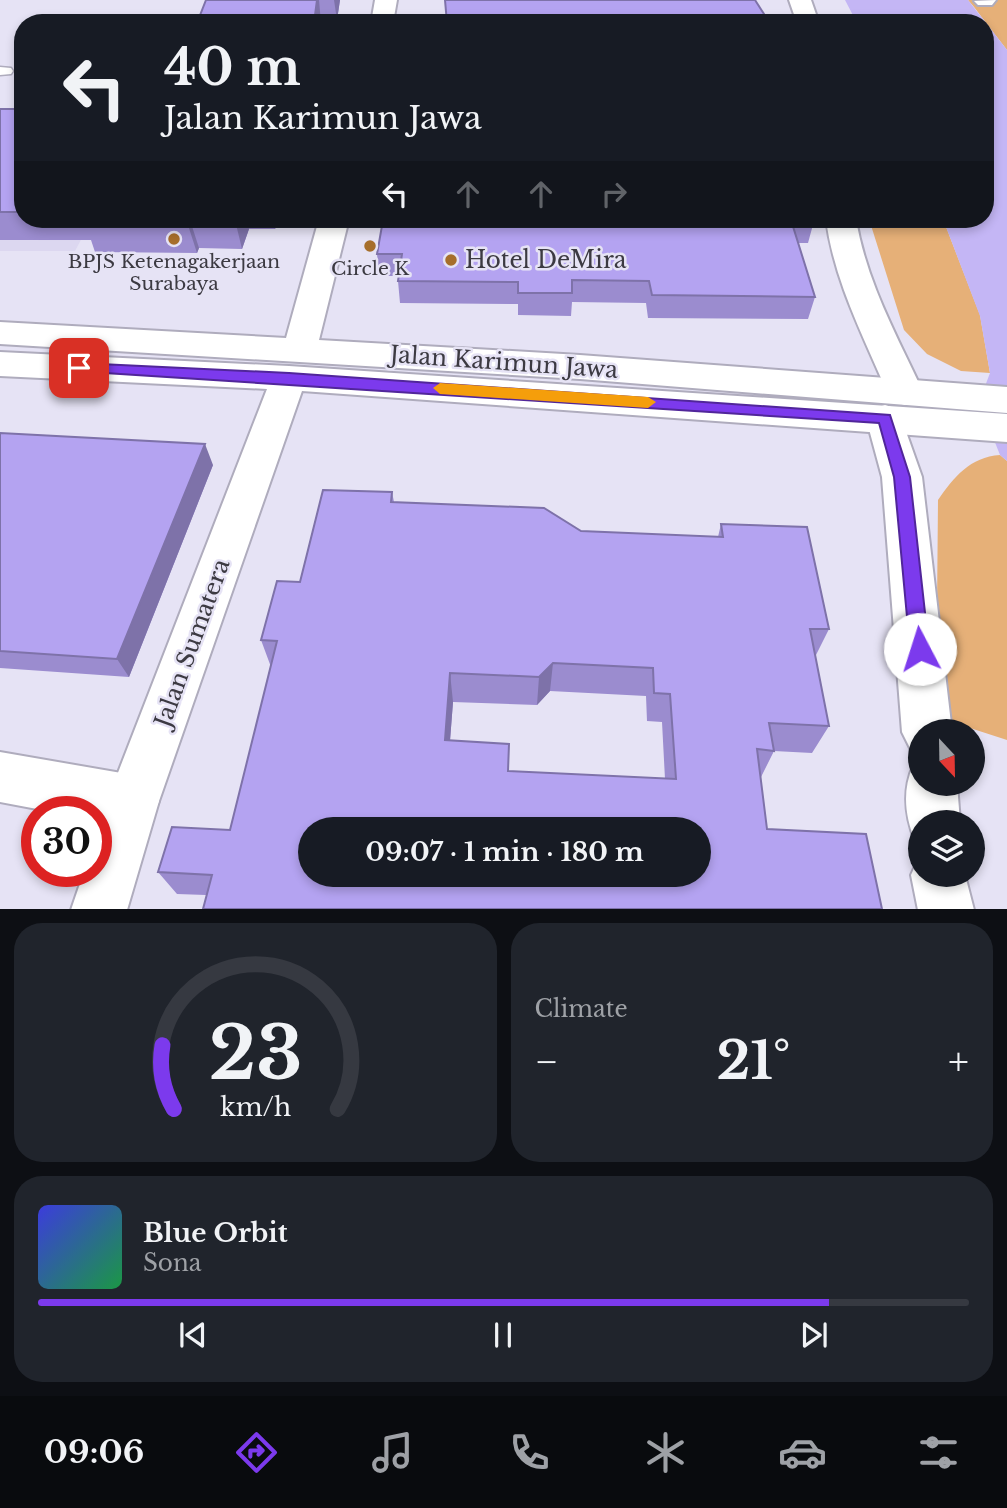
<!DOCTYPE html>
<meta charset="utf-8">
<style>
:root{--surface:#171b24;--page:#20242c;--text:#f1f3f6;--muted:#9ea1a6;--line:#363941;--accent:#7c3aed}
body{margin:0;font-family:"Libre Baskerville",serif;background:var(--page);color:var(--text);height:100vh;display:flex;flex-direction:column;font-size:26px;white-space:nowrap}
*{box-sizing:border-box;margin:0}
p{font-size:23px;color:var(--muted)}
.icon{flex:none;width:38px;height:38px;fill:none;stroke:currentColor;stroke-width:2;stroke-linecap:round;stroke-linejoin:round}
.map{position:relative;height:909px;overflow:hidden}
.side{display:flex;flex-direction:column;gap:14px;padding:14px;background:#0d0f14;flex:1}
.side>*{flex:none}
.banner{position:absolute;left:14px;top:14px;width:980px;height:214px;border-radius:28px;box-shadow:0 4px 10px #0003;background:#171b24;color:var(--text);overflow:hidden}
.needle{width:46px;rotate:158deg}
.controls{position:absolute;left:908px;top:719px;display:grid;gap:14px}
.controls a{display:grid;place-items:center;width:77px;height:77px;border-radius:50%;background:var(--surface);box-shadow:0 4px 10px #0003;font-size:35px}
.speed{position:absolute;left:21px;top:796px;display:flex;gap:14px;font-size:35px;font-weight:700;text-align:center}
.speed>*{display:grid;place-content:center;width:91px;height:91px;border-radius:50%;background:var(--surface);box-shadow:0 4px 10px #0003;line-height:1}
.speed .limit{border:10px solid #d22;background:#fff;color:#111}
.pin{position:absolute;display:grid;place-items:center;width:60px;height:60px;color:#fff;margin:-30px;border-radius:14px;box-shadow:0 4px 10px #0006}
.me{position:absolute;width:77px;margin:-38px;rotate:355deg;stroke-linejoin:round;filter:drop-shadow(0 0 5px #0008)}
.turn{display:flex;align-items:center;gap:24px;height:147px;padding:0 35px;font-size:32px}
.turn .icon{width:91px;height:91px;stroke-width:2.5}
.turn b{display:block;font-size:49px;line-height:60px}
.lanes{display:flex;align-items:center;height:66px;padding:0 35px;background:#0003;justify-content:center;gap:35px;direction:ltr}
.lanes .off{opacity:.35}
.big{font-size:52px;font-weight:700;line-height:1.1}
.side .tile{flex:1;display:flex;flex-direction:column;justify-content:center;gap:10px;min-width:0;padding:0 24px;border-radius:28px;background:var(--page)}
.side .dial{align-items:center;gap:0}
.dial svg{height:182px;overflow:visible;fill:none;stroke:var(--line);stroke-width:7;stroke-linecap:round;text-anchor:middle}
.dial text{fill:var(--text);stroke:none}
.song{display:flex;align-items:center;gap:21px}
.cover{width:84px;height:84px;border-radius:10px;background:linear-gradient(135deg,hsl(240 70% 55%),hsl(140 70% 35%))}
.played{height:7px;border-radius:4px;background:linear-gradient(90deg,var(--accent) 85%,var(--line) 85%)}
.keys{display:flex;justify-content:space-around;direction:ltr}
.heat{display:flex;justify-content:space-between;align-items:center;font-size:38px;direction:ltr}
.side .tiles{flex:1;display:grid;gap:14px;grid-template-columns:1fr 1fr}
.tile:last-child{grid-column:span 2}
.trip{position:absolute;left:298px;top:817px;width:413px;height:70px;border-radius:35px;background:var(--surface);box-shadow:0 4px 10px #0003;font-weight:700;line-height:70px;text-align:center}
.dock{display:flex;height:112px;justify-content:space-around;align-items:center;background:#090b0e;color:var(--muted)}
.dock .icon{width:49px;height:49px}
.dock .on{color:var(--accent)}
.dock b{font-size:32px;color:var(--text)}
.map>svg:first-child{display:block}
.built{fill:#dcd7f0}
.green{fill:#e6b078}
.water{fill:#c4b6f5}
.lines{fill:none;stroke-linecap:round;stroke-linejoin:round}
.service-casing{stroke:#afacbd;stroke-width:3}
.minor-casing{stroke:#afacbd;stroke-width:4}
.tertiary-casing{stroke:#afacbd;stroke-width:4}
.service{fill:#fff;fill-rule:evenodd}
.minor{fill:#fff;fill-rule:evenodd}
.tertiary{fill:#fff;fill-rule:evenodd}
.wall{fill:#9b8ccf;fill-rule:evenodd}
.shaded-wall{fill:#7e72a9}
.building{fill:#b4a3f1;stroke:#7e72a9;stroke-width:2;fill-rule:evenodd}
.route{fill:#7c3aed;stroke:#51269a;stroke-width:2}
.slow{fill:#f59e0b}
.poi-dot{fill:#a66e2b;stroke:#e6e3f5;stroke-width:2.5}
.labels{text-anchor:middle;dominant-baseline:central;stroke-width:5;stroke-linejoin:round;paint-order:stroke}
.far-poi-label{font-size:19px;fill:#3c3a42;stroke:#e6e3f5}
.poi-label{font-size:23px;fill:#3c3a42;stroke:#e6e3f5;text-anchor:start}
.street-label{font-size:23px;fill:#3c3a42;stroke:#e6e3f5}
</style>
<div class="map">
<svg width="1007" height="910" viewBox="0 0 1007 910">
<rect width="100%" height="100%" fill="#e6e3f5"/>
<path class="built" d="M0 162 23 219H92L75 251H0Z"/>
<path class="green" d="M968 0H1007V50L974 7Z
M869 219H943L980 315 990 373 961 371 927 354 904 330Z
M1000 455 1007 461V740L936 717 938 500C954 477 970 457 1000 455Z"/>
<path class="water" d="M845 0H968L1007 50V461L1000 455 979 402 990 373 980 316 943 219H985V23H857Z"/>
<g class="lines">
<defs>
<path id="service" d="M0 67 11 68 13 71 11 74 0 75Z"/>
<path id="minor" d="M789 0H811L819 23H797Z
M996 0 992 5H978L974 1Z
M826 219H856C866 281 897 336 923 392L918 401 905 405 892 401 887 392C863 335 834 281 826 219Z
M885 405 898 409 922 477 952 732H920V753L910 748 902 732 882 477 866 418 872 409Z
M0 752 133 775 151 783 159 801 151 819 133 827 96 820V812H53L0 802Z
M920 763V784H957L960 822H920V843L915 841C905 816 902 791 913 766Z
M920 855V875H965L974 910H918L911 875Z"/>
<path id="tertiary" d="M375 0H397L393 23H371Z
M319 219H349L319 340 580 355 1007 387V413L580 379 0 344V322L286 338Z
M0 352 289 366 1007 414V442L302 391 159 801 127 910H71L84 872H96V834L107 801 267 389 0 376Z"/>
</defs>
<use href="#service" class="service-casing"/>
<use href="#minor" class="minor-casing"/>
<use href="#tertiary" class="tertiary-casing"/>
<use href="#service" class="service"/>
<use href="#minor" class="minor"/>
<use href="#tertiary" class="tertiary"/>
</g>
<path class="wall" d="M206 0H340L337 20H322Z
M0 109H23V219H279L275 229H249L242 249 199 248 197 253 95 252 91 240H0Z
M402 220 814 221 808 243H798L815 297 808 319 648 318 646 303 572 302 571 316 518 315V304L400 303 398 281V276H379L377 254Z
M0 433 213 465 129 677 0 668Z
M392 492 394 502 581 531 718 537 721 524 829 629 815 657 829 726 812 753 774 751 761 777 206 895 177 894 158 872 230 830 271 667 261 640 300 582ZM550 691 646 696 647 721 662 722 665 779 509 771 450 740 453 702 537 705Z"/>
<path class="shaded-wall" d="M317 0H319L321 23H314Z
M334 0H340L337 20Z
M235 219H247L249 229 242 249 235 220Z
M273 219H279L275 229Z
M190 220 199 248 197 253 188 225Z
M205 444 213 465 129 677 117 659Z
M553 663 550 691 537 705 539 677Z
M450 673 453 702 448 767 445 740Z"/>
<path class="building" d="M206 0H317L314 23H197Z
M445 0H755L764 14 768 23H447Z
M0 109H23L21 111H23V212H0Z
M86 219H235V220H190L188 225 84 223Z
M402 219H813L814 221 791 220 815 297 652 295 649 281 572 280V293H518V282L398 281 402 254H377L383 220H402Z
M0 433 205 444 117 659 0 651Z
M323 490 392 492 391 502 544 508 581 531 723 537 721 524 807 527 829 629H810L829 726 769 723 774 751 757 749 767 829 866 834 882 909H203L212 875 158 872 172 827 230 830 277 641 261 640 277 581 300 582ZM553 663 653 668 654 693 670 694 676 779 508 771 509 744 445 740 450 673 539 677ZM310 830H698V875H310Z"/>
<path class="route" d="M79 363 289 373 890 415 910 477 929 649 927 655 920 658 913 655 910 649 894 477 879 423 74 371 71 368 74 364Z"/>
<path class="slow" d="M440 383 648 397 656 402 648 408 440 394 433 388Z"/>
<g class="poi-dot">
<circle cx="174" cy="239" r="7"/>
<circle cx="370" cy="246" r="7"/>
<circle cx="451" cy="260" r="7"/>
</g>
<g class="labels">
<g class="far-poi-label">
<text x="174" y="261">BPJS Ketenagakerjaan<tspan x="174" dy="22">Surabaya</tspan></text>
<text x="370" y="268">Circle K</text>
</g>
<g class="poi-label">
<text x="465" y="260">Hotel DeMira</text>
</g>
<g class="street-label">
<text transform="translate(504 362) rotate(4)">Jalan Karimun Jawa</text>
<text transform="translate(192 643) rotate(-70)">Jalan Sumatera</text>
</g>
</g>
</svg>
<div class="controls">
<a><svg class="needle" viewBox="-14 -14 28 28"><path d="M0-13l5 13h-10z" fill="#e53935"/><path d="M0 13l5-13h-10z" fill="#9ea1a6"/></svg></a>
<a><svg class="icon" aria-label="layers" viewBox="0 0 24 24"><path d="M12 4l9 5-9 5-9-5zM3 14l9 5 9-5"/></svg></a>
</div>
<div class="speed"><div class="limit">30</div></div>
<div class="pin" style="left:79px;top:368px;background:#d93025"><svg class="icon" aria-label="arrive" viewBox="0 0 24 24"><path d="M6 21V4h12l-3 4 3 4H6"/></svg></div>
<svg class="me" style="left:920px;top:649px" viewBox="-20 -20 40 40"><circle r="19" fill="#fff"/><path d="M0-13L10 11 0 6-10 11z" fill="#7c3aed"/></svg>
<div class="trip">09:07 · 1 min · 180 m</div>
<div class="banner">
<div class="turn"><svg class="icon" aria-label="left" viewBox="0 0 24 24"><path d="M17 20v-9H6M10 6l-5 5 5 5"/></svg><div><b>40 m</b>Jalan Karimun Jawa</div></div>
<div class="lanes"><svg class="icon" aria-label="left" viewBox="0 0 24 24"><path d="M17 20v-9H6M10 6l-5 5 5 5"/></svg><svg class="icon off" aria-label="ahead" viewBox="0 0 24 24"><path d="M12 20V5M6 11l6-6 6 6"/></svg><svg class="icon off" aria-label="ahead" viewBox="0 0 24 24"><path d="M12 20V5M6 11l6-6 6 6"/></svg><svg class="icon off" aria-label="right" viewBox="0 0 24 24"><path d="M7 20v-9h11M14 6l5 5-5 5"/></svg></div>
</div>
</div>
<section class="side">
<div class="tiles">
<div class="tile dial"><svg viewBox="0 0 100 80">
<path d="M14 69A42 42 0 1 1 86 69"/>
<path d="M14 69A42 42 0 0 1 9 41" stroke="#7c3aed"/>
<text x="50" y="56" font-size="32" font-weight="700">23</text>
<text x="50" y="72" font-size="11">km/h</text>
</svg></div>
<div class="tile"><p>Climate</p>
<div class="heat"><a>−</a><b class="big">21°</b><a>+</a></div>
</div>
<div class="tile">
<div class="song"><i class="cover"></i><div><b>Blue Orbit</b><p>Sona</p></div></div>
<div class="played"></div>
<div class="keys"><svg class="icon" aria-label="previous" viewBox="0 0 24 24"><path d="M18 5L8 12l10 7zM5 5v14"/></svg><svg class="icon" aria-label="pause" viewBox="0 0 24 24"><path d="M8 5v14M16 5v14"/></svg><svg class="icon" aria-label="next" viewBox="0 0 24 24"><path d="M6 5l10 7-10 7zM19 5v14"/></svg></div>
</div>
</div>
</section>
<nav class="dock">
<b>09:06</b>
<svg class="icon on" aria-label="directions" viewBox="0 0 24 24"><path d="M12 3l9 9-9 9-9-9zM9 14v-3h6M13 9l2 2-2 2"/></svg>
<svg class="icon" aria-label="music" viewBox="0 0 24 24"><path d="M9 18V5l10-2v13"/><circle cx="6" cy="18" r="3"/><circle cx="16" cy="16" r="3"/></svg>
<svg class="icon" aria-label="phone" viewBox="0 0 24 24"><path d="M5 4h4l2 5-3 2q2 4 5 5l2-3 5 2v4C11 20 4 13 5 4z"/></svg>
<svg class="icon" aria-label="climate" viewBox="0 0 24 24"><path d="M12 3v18M4 7l16 10M4 17L20 7"/></svg>
<svg class="icon" aria-label="car" viewBox="0 0 24 24"><path d="M5 17H2v-5l4-1 3-4h7l3 4 3 1v5h-3M9 17h6M6 11h13"/><circle cx="7" cy="17" r="2"/><circle cx="17" cy="17" r="2"/></svg>
<svg class="icon" aria-label="filters" viewBox="0 0 24 24"><path d="M4 7h16M4 17h16"/><circle cx="9" cy="7" r="2"/><circle cx="15" cy="17" r="2"/></svg>
</nav>
